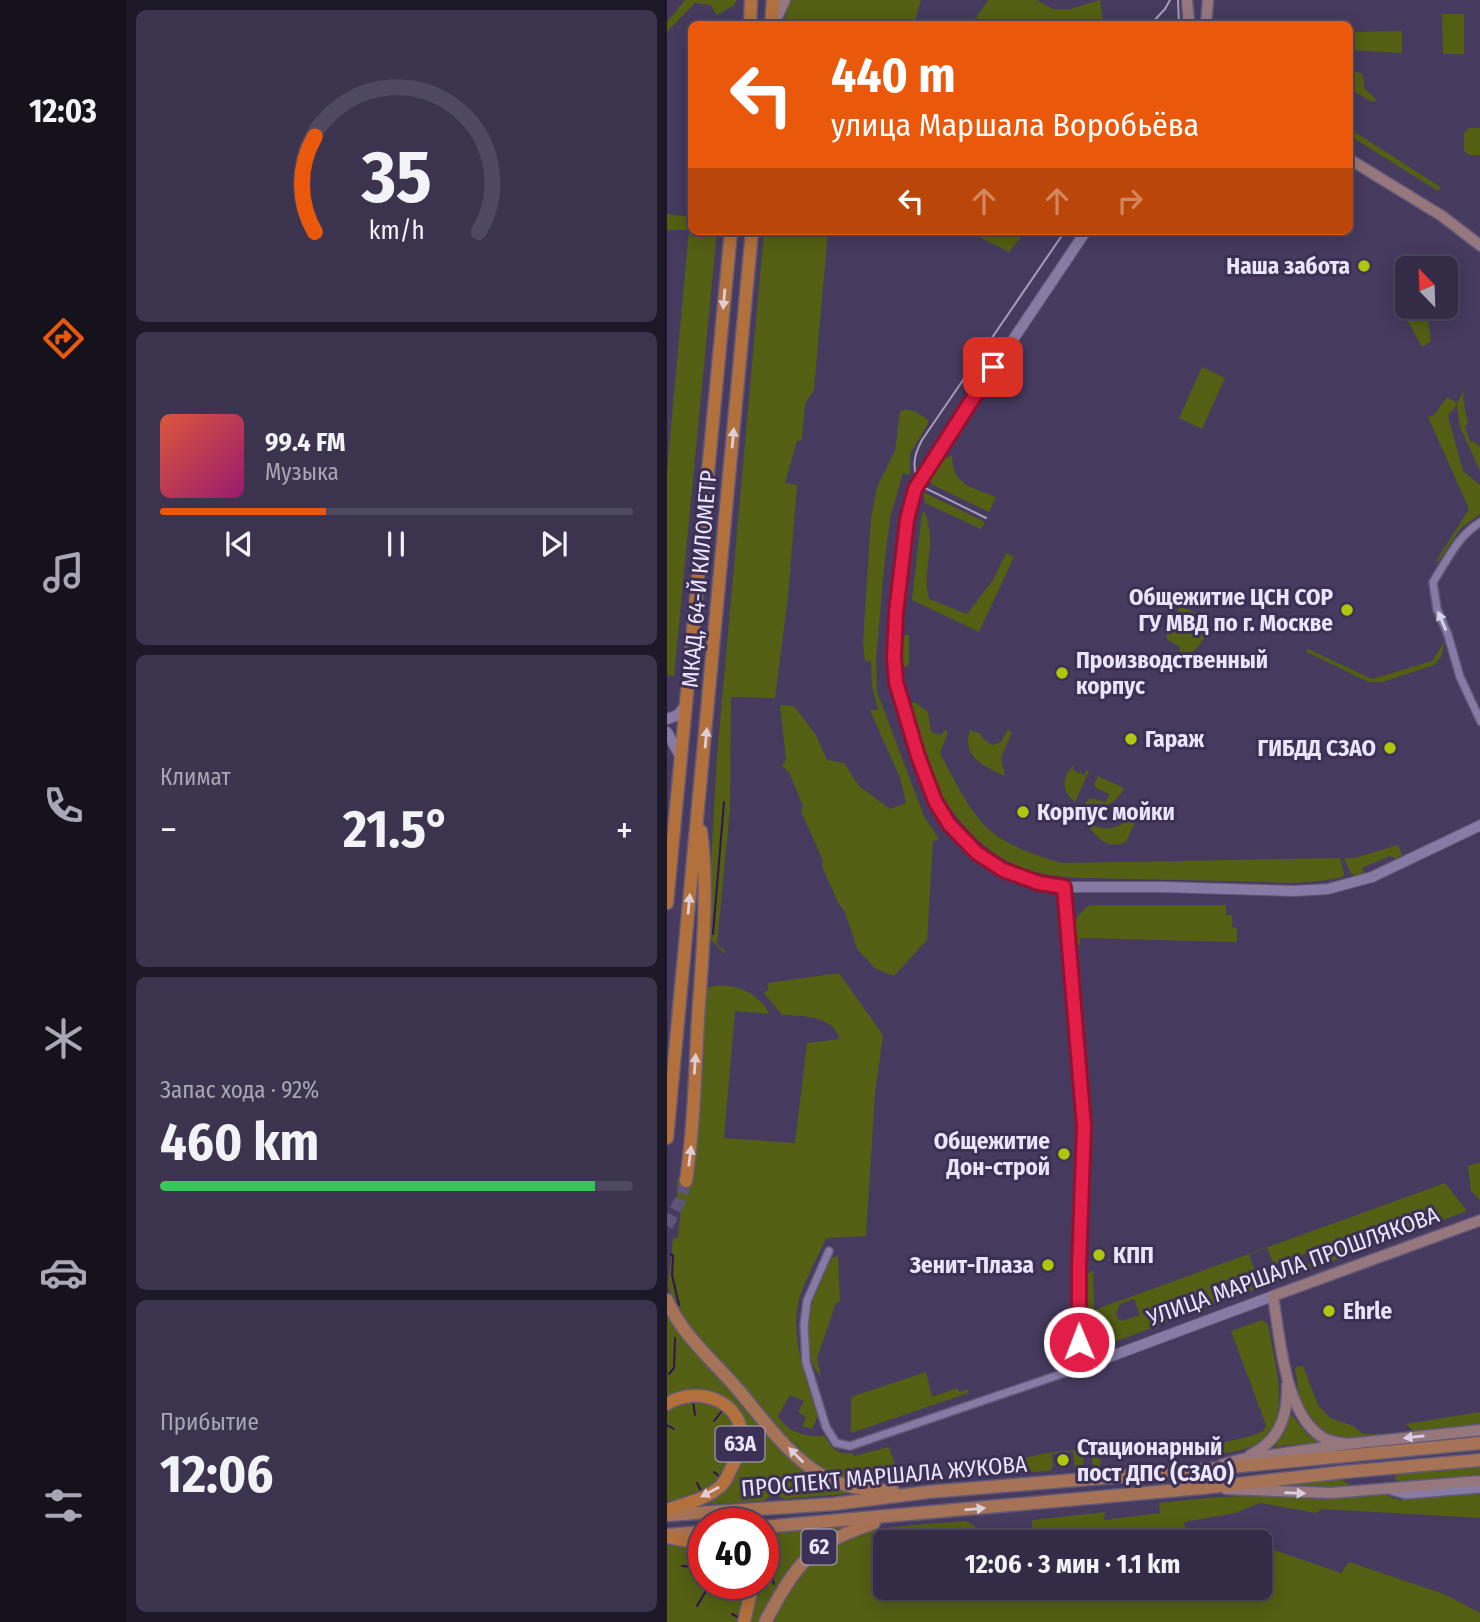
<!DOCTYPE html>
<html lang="ru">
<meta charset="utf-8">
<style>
:root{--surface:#342c47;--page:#3c344e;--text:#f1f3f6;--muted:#a9a7b4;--line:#4e4860;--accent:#ea580c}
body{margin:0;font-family:"Fira Sans Condensed",sans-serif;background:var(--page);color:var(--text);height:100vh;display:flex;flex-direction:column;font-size:26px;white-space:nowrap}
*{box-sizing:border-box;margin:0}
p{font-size:23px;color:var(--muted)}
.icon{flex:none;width:38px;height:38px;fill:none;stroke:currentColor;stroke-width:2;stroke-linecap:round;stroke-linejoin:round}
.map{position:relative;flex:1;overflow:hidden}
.drawer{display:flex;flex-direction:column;gap:10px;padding:10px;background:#1d1827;width:541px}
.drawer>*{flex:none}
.banner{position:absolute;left:21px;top:21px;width:665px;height:214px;border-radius:10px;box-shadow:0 4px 18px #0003,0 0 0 2px var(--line);background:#ea580c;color:#fff;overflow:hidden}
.needle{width:46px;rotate:337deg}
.buttons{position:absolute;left:728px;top:256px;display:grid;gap:14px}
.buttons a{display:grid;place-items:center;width:63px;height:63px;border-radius:10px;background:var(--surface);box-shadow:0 4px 18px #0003,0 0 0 2px var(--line);font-size:35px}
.speed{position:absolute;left:21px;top:1508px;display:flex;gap:14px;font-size:35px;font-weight:700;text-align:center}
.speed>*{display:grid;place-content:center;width:91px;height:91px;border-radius:50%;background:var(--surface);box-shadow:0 4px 18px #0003,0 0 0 2px var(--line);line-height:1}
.speed .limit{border:10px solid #d22;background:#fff;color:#111}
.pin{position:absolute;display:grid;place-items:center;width:60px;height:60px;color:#fff;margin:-30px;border-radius:14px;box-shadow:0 4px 10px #0006}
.me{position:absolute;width:77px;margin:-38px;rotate:359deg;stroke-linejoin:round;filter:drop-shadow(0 0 5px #0008)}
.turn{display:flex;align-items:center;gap:24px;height:147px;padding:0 28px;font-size:32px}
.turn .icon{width:91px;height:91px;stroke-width:2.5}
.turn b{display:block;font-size:49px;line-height:60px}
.lanes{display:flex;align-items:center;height:66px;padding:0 28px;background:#0003;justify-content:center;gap:35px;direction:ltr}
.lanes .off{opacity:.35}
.big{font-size:52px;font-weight:700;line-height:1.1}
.drawer .widget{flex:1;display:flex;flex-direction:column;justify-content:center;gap:10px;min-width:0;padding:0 24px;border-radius:10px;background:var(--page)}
.drawer .dial{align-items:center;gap:0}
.dial svg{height:182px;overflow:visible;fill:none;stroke:var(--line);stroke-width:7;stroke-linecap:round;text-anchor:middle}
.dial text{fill:var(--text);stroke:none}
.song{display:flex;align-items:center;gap:21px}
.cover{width:84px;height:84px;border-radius:10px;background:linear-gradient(135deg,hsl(10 70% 55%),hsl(320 70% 35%))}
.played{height:7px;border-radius:4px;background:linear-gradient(90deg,var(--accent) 35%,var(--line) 35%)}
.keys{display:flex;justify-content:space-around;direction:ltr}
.heat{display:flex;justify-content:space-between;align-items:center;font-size:38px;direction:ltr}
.charge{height:10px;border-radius:5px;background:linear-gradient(90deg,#34c759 92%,var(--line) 0)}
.trip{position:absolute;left:206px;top:1530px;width:399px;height:70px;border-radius:10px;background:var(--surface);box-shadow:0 4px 18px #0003,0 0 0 2px var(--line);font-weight:700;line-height:70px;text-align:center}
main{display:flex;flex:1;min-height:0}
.tabs{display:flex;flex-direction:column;width:126px;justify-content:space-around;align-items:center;background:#15121c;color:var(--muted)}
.tabs .icon{width:49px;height:49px}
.tabs .active{color:var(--accent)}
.tabs b{font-size:32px;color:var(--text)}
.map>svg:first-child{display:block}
.green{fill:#535f13;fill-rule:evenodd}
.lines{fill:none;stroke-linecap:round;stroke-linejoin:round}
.stream{stroke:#301256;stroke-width:2}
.trunk-tunnel{stroke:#5f5477;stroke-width:12;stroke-dasharray:12 6;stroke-linecap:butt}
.minor-casing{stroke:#625877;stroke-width:10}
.tertiary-casing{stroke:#625877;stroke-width:12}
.secondary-casing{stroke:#625877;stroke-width:13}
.primary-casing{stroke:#625877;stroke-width:15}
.trunk-casing{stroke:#625877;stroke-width:15}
.minor{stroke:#877ba5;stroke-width:7}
.tertiary{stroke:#877ba5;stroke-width:10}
.secondary{stroke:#97777e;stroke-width:10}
.primary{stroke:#a77357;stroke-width:12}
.trunk{stroke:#b2703d;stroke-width:12}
.tram{stroke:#a59cb9;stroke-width:2}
.oneway{fill:#e0ced6}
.oneway2{fill:#d7d0eb}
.oneway3{fill:#dacfe3}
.oneway4{fill:#ddcedb}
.route-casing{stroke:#92132f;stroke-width:18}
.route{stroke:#e11d48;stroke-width:12}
.poi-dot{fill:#aec60b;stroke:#3c3054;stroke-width:2.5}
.labels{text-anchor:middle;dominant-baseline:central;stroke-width:6;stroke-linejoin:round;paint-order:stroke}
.shield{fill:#3c3054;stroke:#b6afca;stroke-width:2}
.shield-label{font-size:21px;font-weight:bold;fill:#ebe5fc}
.poi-label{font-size:23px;font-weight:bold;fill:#ebe5fc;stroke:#3c3054;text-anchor:start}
.street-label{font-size:23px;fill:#ebe5fc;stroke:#3c3054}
</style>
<main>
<nav class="tabs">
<b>12:03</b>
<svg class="icon active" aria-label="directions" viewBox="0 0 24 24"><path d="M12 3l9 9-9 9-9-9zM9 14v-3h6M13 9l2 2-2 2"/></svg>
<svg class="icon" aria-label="music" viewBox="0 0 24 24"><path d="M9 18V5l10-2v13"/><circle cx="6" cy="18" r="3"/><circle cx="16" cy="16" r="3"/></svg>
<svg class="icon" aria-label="phone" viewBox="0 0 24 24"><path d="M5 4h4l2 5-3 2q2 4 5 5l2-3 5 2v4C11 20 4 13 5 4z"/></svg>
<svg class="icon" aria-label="climate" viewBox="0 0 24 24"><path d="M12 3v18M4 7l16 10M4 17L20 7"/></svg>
<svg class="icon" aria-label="car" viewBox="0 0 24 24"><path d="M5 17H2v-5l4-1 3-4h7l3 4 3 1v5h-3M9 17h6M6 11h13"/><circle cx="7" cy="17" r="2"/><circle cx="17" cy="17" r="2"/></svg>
<svg class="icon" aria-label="filters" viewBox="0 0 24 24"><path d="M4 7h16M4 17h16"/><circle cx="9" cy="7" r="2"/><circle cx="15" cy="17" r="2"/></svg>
</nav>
<section class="drawer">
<div class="widget dial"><svg viewBox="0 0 100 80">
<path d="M14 69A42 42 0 1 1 86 69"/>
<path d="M14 69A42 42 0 0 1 14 27" stroke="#ea580c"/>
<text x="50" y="56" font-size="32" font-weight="700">35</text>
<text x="50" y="72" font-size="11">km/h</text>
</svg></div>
<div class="widget">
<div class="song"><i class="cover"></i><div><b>99.4 FM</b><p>Музыка</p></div></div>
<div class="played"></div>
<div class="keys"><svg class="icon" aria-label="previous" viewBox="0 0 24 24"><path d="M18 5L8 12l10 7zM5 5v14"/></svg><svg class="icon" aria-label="pause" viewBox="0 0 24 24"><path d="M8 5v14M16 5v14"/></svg><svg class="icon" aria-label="next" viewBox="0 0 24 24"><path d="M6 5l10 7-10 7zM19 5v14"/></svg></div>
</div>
<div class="widget"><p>Климат</p>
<div class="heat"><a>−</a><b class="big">21.5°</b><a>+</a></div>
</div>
<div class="widget"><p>Запас хода · 92%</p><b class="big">460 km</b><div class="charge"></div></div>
<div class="widget"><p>Прибытие</p><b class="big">12:06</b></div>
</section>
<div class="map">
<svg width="814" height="1622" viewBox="0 0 814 1622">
<rect width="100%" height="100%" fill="#463a5f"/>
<path class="green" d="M18 0H70L66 6 50 15 43 5 28 3 0 32V22Z
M122 0H254L247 24H117Z
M321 0H369L386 9H403L433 0 436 24H305Z
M775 14H797V54H776Z
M735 31V53L683 50V32Z
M683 70 696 74 697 88 710 100 705 102 683 89Z
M802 128H813V155H802L797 151V133Z
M683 129 772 186 773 189 771 191 683 136Z
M0 214 24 217V231H50L7 676 0 675V471L22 230H0Z
M97 231H161L147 390 138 404 135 440 130 441 118 483 130 485 121 597 108 698 64 697 63 809 50 944 58 951V954L40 936 50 756Z
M301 231H359L342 252Z
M759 307 764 341 755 347 739 318Z
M535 367 558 378 535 429 512 418Z
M797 390 796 398 801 424 798 426 803 442 806 441 813 447V471L793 427 790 404 781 416 796 471 813 485V514L794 528 771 562 769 561 802 509 761 417 767 415 780 397 790 403Z
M238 409 249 412 261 420V424L243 454V473L241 475 236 473 223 518 218 559 209 658 210 692 257 816 272 839 266 841 260 940 227 976 209 969 190 949 178 912 171 903 155 866 156 861 134 811 136 806 122 772 115 766 119 759 113 705 127 706 149 735 160 760 177 763 192 786 223 809 239 803 233 778 203 710H211L205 686 204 661H198L196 643 204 518 210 487 228 451 233 412Z
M285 456C285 485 306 488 329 497L322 512 266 485 262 480 275 459Z
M256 492 318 522 314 529 258 503Z
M255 512 258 513C271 547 254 568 262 599L300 614 326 580 339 553 347 557 312 632 245 600Z
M515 607C522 610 532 613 536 619 545 633 532 648 521 655L512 651 513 647 501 640 499 636 512 608Z
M242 634V664L233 670 232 638Z
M778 641 774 657 767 665 716 682H701L640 652 639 648 705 679 765 661Z
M248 702 261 712 264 732 274 735 278 730 281 732 273 753C284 774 295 797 309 815 329 843 363 854 395 863L673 858 677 874 676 877 653 881 625 883C572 881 518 880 465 879 433 878 397 880 365 871 297 852 250 770 244 703Z
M303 730 314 734 316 739 325 745 334 742 341 730 345 732 334 758 338 776C317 767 294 756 303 730Z
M407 765 406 770 417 775 420 770 422 771 408 802C394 791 394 777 407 765Z
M431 776 457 788C449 805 434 810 416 806L423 798 439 802 442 794 429 788 427 784Z
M479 799 459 842C439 851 429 836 417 821 448 838 460 823 479 799Z
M731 845 735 855 729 859 723 856 695 868 697 873 688 876 683 872 677 858H687Z
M424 905H559V915H565V927L570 928V942L413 938V945L408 946C406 928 406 914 424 905Z
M172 973 216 1035 208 1093 199 1236 159 1238C151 1257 135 1285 131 1304 124 1340 140 1383 151 1416L145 1429 135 1426 139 1417 131 1412 137 1401 123 1395 111 1416C120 1433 140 1437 158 1436 163 1447 170 1455 184 1453L187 1456 222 1447 233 1478 253 1477 221 1480 190 1479 189 1481 166 1475 139 1457 98 1414 22 1328 6 1304 1 1285 6 1239 11 1237 14 1209 10 1208V1179L25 1182 29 1157 37 989C59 979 93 991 102 1014L68 1011 57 1138 128 1143 140 1043 173 1039C165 1015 136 1016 115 1015L97 993 101 990V983Z
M814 1162V1200H813L804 1191 801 1166Z
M778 1183 800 1211 436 1346C427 1346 422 1342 418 1334L419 1279V1275L426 1270 427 1310ZM600 1248 607 1265 651 1249 655 1259 574 1290 570 1280 589 1273 582 1255ZM467 1299 473 1315 455 1321 451 1319 449 1314 453 1304Z
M171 1256 173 1301 169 1303 150 1358 154 1376C134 1359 141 1312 149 1289 153 1279 159 1269 164 1258Z
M0 1311 113 1444 189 1493 118 1499 109 1495 107 1475 103 1476V1496L97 1501 30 1505 72 1462 65 1405 0 1399Z
M595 1320 601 1324C607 1362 631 1431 581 1448 561 1455 537 1454 515 1456L517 1443 533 1444 535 1448C555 1441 577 1440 597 1431L599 1425 564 1331Z
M631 1366H636L651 1405 663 1418 686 1426 696 1434 730 1435C693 1439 646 1449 633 1401 631 1390 630 1379 628 1368Z
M259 1372 265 1397 290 1388 293 1392 301 1389V1393L184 1433V1397Z
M20 1400C34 1401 49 1402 60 1413 80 1434 63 1476 42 1490 31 1497 13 1499 0 1501V1408Z
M813 1412V1424L746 1431 739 1424Z
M624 1414 641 1435 653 1442 605 1447 616 1435Z
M421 1450 434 1460 433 1467 427 1469 424 1455H417L416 1469 408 1470 406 1452 385 1454 386 1467 382 1471 362 1472 355 1469 354 1460C375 1451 399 1451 421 1450Z
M813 1467V1475L733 1482 727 1478 732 1473Z
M673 1479 685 1486 714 1484C677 1489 641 1490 604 1486Z
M717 1492 723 1497 732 1500 813 1493V1518L655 1509 649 1513 593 1503 568 1513 517 1522 520 1538 562 1542H219V1587H593V1545L674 1573 682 1562 777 1594 813 1613V1622H106C116 1603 125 1582 140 1566 179 1523 246 1526 299 1521L308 1526 309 1539 365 1535V1520L438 1512 437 1520 493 1513 492 1503 551 1497Z
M182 1525V1528C130 1544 116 1578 91 1622H80L85 1584H96V1531Z
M0 1545 37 1547V1584H79L73 1622H0Z"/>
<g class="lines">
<path class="stream" d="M46 934 57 802
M4 1254 6 1256 5 1275 12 1305
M2 1374 7 1368 8 1338
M26 1401 28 1415
M47 1421 55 1411
M0 1425 7 1429
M47 1472 53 1477
M30 1483 35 1493
M96 1557 107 1584
M15 1566 37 1568
M30 1606 43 1584
M65 1614 71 1617"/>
<path class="trunk-tunnel" d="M0 1226 13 1201 19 1181"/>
<defs>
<path id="minor" d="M814 522C791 535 780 561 766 582L770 609 781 635 793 677 814 722
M162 1251 140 1301 137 1325 139 1362 159 1427 169 1443 183 1446 418 1366
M721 1490 738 1495 814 1489"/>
<path id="tertiary" d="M419 231 251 481 240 520 229 613 227 657 230 689 249 752 271 807 282 824 298 841 327 865 357 878 397 887H495L627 891 661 889 705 877 814 825
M0 719 11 715 18 706
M0 732 13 756
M397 887 417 1126 411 1336 418 1366 606 1296"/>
<path id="secondary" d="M520 0 522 24
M107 24 118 0
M539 24 541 0
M682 159 775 216 814 246
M681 1444C672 1443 663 1442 655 1437 617 1413 613 1337 606 1296L814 1220
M583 1455C612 1441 621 1417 620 1385
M556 1464 575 1459 681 1444 814 1430
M559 1489 664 1493 814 1481"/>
<path id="primary" d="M0 1300C14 1333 44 1359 67 1385 94 1416 121 1457 158 1477 179 1488 203 1490 226 1491
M0 1515 167 1504 261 1492 533 1470 814 1443
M96 1527 535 1488 677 1472 814 1460
M0 1535 37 1532
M98 1622C130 1563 142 1545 207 1523"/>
<path id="trunk" d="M83 24 84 0
M104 24 106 0
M0 903 64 231
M0 1138 85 231
M19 1181C27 1127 28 1073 31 1019 35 959 42 891 34 831
M0 1404C29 1385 78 1400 74 1441 73 1450 69 1459 65 1467 61 1475 58 1484 50 1489 37 1500 16 1504 0 1510
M0 1537 37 1544
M77 1622 83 1596 82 1584"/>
</defs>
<use href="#minor" class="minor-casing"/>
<use href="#tertiary" class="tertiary-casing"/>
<use href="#secondary" class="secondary-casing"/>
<use href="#primary" class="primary-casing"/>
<use href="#trunk" class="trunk-casing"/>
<use href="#minor" class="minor"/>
<use href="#tertiary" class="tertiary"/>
<use href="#secondary" class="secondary"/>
<use href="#primary" class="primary"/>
<use href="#trunk" class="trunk"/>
<path class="tram" d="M511 0 512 24
M484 24 498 9 503 0
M319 518 256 487C243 472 246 456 255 440L398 231"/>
</g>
<defs><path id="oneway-solid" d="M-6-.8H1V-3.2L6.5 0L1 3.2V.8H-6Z" transform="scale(1.75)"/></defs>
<g class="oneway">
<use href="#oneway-solid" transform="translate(57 299) rotate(95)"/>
<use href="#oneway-solid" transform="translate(66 438) rotate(-85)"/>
<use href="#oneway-solid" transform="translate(39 738) rotate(-85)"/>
<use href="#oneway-solid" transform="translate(22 904) rotate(-85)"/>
<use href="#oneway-solid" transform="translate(28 1064) rotate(-86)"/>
<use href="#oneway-solid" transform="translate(23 1156) rotate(-83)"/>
<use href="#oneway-solid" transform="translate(43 1492) rotate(152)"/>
</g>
<use class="oneway2" href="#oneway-solid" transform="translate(775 621) rotate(-113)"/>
<g class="oneway3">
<use href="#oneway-solid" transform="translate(747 1437) rotate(174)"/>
<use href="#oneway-solid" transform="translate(628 1493) rotate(2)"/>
</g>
<g class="oneway4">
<use href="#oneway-solid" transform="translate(129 1455) rotate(-135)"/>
<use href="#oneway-solid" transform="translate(308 1509) rotate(-5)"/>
</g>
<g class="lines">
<defs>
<path id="route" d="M326 367 248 489 240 520 229 613 227 657 229 682 251 756 268 801 282 824 310 853 336 870 372 883 397 887 417 1126 412 1266V1342"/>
</defs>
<use href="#route" class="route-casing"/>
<use href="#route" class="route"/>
</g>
<g class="poi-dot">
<circle cx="697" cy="266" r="7"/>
<circle cx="680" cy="610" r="7"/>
<circle cx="395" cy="673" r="7"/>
<circle cx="464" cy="739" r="7"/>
<circle cx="723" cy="748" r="7"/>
<circle cx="356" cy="812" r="7"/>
<circle cx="397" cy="1154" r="7"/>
<circle cx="432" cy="1255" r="7"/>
<circle cx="381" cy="1265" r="7"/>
<circle cx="662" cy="1311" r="7"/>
<circle cx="396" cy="1460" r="7"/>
</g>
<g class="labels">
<g class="shield">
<rect x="48.5" y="1426.5" width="49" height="35" rx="5"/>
<rect x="134.5" y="1529.5" width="35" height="35" rx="5"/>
</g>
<g class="shield-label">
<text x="73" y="1444">63A</text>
<text x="152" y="1547">62</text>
</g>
<g class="poi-label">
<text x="683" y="266" text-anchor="end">Наша забота</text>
<text x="666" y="597" text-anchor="end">Общежитие ЦСН СОР<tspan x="666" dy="26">ГУ МВД по г. Москве</tspan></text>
<text x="409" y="660">Производственный<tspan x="409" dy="26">корпус</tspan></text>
<text x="478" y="739">Гараж</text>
<text x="709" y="748" text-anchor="end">ГИБДД СЗАО</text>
<text x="370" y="812">Корпус мойки</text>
<text x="383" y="1141" text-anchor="end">Общежитие<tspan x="383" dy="26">Дон-строй</tspan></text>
<text x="446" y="1255">КПП</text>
<text x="367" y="1265" text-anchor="end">Зенит-Плаза</text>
<text x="676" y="1311">Ehrle</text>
<text x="410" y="1447">Стационарный<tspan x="410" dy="26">пост ДПС (СЗАО)</tspan></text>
</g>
<g class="street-label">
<text transform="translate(32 579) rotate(-85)">МКАД, 64-Й КИЛОМЕТР</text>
<text transform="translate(626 1266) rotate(-20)">УЛИЦА МАРШАЛА ПРОШЛЯКОВА</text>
<text transform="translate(217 1476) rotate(-5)">ПРОСПЕКТ МАРШАЛА ЖУКОВА</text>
</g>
</g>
</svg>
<div class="buttons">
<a><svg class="needle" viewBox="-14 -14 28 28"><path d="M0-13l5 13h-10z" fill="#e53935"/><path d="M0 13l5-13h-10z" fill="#a9a7b4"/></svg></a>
</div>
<div class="speed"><div class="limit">40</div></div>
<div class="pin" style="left:326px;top:367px;background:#d93025"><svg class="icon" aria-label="arrive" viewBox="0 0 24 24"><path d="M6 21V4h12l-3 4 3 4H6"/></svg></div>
<svg class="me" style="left:412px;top:1342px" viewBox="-20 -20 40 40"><circle r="17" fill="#e11d48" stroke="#fff" stroke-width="3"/><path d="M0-11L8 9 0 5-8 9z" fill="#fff"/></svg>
<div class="trip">12:06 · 3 мин · 1.1 km</div>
<div class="banner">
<div class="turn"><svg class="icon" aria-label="left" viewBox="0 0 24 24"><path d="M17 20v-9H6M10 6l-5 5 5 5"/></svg><div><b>440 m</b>улица Маршала Воробьёва</div></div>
<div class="lanes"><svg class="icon" aria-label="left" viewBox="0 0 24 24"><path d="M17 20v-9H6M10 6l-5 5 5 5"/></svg><svg class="icon off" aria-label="ahead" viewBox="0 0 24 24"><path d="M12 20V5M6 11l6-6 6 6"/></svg><svg class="icon off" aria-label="ahead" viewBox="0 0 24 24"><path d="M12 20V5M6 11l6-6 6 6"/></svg><svg class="icon off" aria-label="right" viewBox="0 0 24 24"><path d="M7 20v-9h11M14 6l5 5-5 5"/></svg></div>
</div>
</div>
</main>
